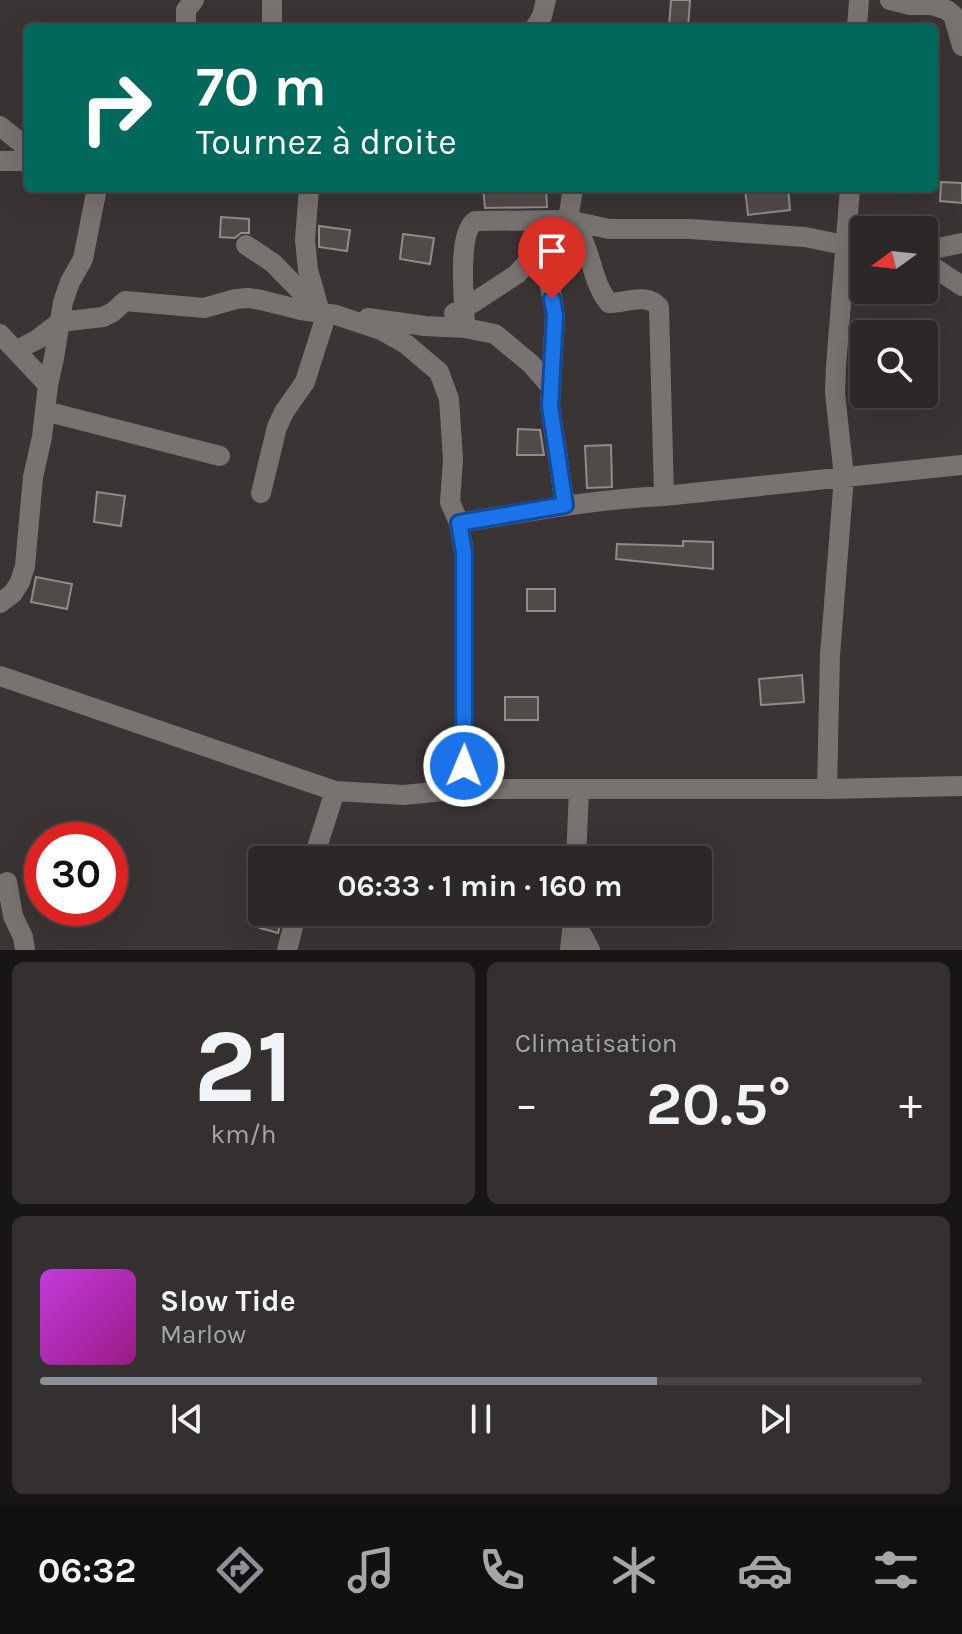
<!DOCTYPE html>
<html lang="fr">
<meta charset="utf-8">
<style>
:root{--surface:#2c2827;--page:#34302f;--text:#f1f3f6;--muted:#a6a6a7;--line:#484444;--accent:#8c9099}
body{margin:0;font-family:Karla,sans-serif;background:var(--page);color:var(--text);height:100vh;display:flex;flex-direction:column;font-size:30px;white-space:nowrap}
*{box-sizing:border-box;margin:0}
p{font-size:26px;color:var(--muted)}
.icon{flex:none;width:44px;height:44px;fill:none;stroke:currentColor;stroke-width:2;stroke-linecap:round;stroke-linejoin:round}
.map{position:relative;height:950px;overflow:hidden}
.side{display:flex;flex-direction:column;gap:12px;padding:12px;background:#181615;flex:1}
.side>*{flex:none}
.guide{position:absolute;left:24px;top:24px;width:914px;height:168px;border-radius:8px;box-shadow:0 8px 32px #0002,0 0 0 2px var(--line);background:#00695c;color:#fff;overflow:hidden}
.needle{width:52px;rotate:255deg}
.buttons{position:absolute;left:850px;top:216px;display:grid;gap:16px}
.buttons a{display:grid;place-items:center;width:88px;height:88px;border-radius:8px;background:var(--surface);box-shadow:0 8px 32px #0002,0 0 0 2px var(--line);font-size:40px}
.speed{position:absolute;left:24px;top:822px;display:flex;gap:16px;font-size:40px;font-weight:700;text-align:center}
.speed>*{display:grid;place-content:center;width:104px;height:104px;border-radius:50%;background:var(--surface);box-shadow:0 8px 32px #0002,0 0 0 2px var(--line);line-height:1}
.speed .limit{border:12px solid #d22;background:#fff;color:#111}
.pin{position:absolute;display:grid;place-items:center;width:68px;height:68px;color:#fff;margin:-82px -34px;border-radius:50% 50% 50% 0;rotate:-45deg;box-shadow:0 0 8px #0007}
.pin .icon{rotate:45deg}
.me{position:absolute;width:88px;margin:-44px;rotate:1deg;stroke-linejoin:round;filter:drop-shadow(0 0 6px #0008)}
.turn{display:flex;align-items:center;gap:28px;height:168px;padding:0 40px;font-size:36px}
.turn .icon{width:104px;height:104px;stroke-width:2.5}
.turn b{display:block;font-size:56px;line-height:68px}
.big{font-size:60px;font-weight:700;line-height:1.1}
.side .card{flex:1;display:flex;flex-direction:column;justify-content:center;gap:12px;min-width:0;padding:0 28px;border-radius:12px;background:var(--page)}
.side .dial{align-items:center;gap:0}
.dial b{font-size:104px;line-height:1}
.song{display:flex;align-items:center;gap:24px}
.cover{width:96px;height:96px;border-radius:12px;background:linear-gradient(135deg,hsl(290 70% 55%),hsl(310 70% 35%))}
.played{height:8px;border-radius:4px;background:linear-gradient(90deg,var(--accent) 70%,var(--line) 70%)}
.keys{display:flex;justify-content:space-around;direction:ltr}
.heat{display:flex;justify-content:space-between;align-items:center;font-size:44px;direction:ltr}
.side .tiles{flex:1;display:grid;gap:12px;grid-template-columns:1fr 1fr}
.card:last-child{grid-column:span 2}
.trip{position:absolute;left:248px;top:846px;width:464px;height:80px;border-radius:8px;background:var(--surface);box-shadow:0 8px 32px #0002,0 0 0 2px var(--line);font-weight:700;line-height:80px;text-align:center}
.tabs{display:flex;height:128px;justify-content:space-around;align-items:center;background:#121010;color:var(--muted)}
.tabs .icon{width:56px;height:56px}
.tabs .selected{color:var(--accent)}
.tabs b{font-size:36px;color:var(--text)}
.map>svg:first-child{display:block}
.building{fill:#504a49;stroke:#918b89;stroke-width:2}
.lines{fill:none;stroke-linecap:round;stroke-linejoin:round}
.minor{stroke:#787270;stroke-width:20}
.route-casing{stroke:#114b97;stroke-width:20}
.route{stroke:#1a73e8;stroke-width:14}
</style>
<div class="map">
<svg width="962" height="950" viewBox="0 0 962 950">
<rect width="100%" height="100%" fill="#3a3534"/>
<path class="building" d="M671 0H690L688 28H669Z
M941 182 962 183V203L940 201Z
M483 188H546L547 207 485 208Z
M745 188H788L790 210 748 215Z
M221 217 249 219V233H241L235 238 220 237Z
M319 226 350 230 347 251 319 247Z
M403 234 434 238 430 264 400 259Z
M518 429 540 430 544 455H517Z
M611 445 612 487 587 488 585 446Z
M97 492 125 496 121 526 94 522Z
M683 541 713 542V569L616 559 617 544 683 546Z
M36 577 72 584 67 609 31 602Z
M527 589H555V611H527Z
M802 675 804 702 761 705 759 679Z
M505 697H538V720H505Z
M264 912 283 915 278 933 260 928Z"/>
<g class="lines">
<path class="minor" d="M272 0V28
M890 0 910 5H932L947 10 953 15 962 46
M186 28V10L194 0
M535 28 542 16 546 0
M857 28 859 0
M0 126 20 142 28 150
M0 161H28
M309 188 305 240 308 270 320 312
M568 220C594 243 588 278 609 303 626 303 646 292 659 307L664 496
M246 245 273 263 315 306
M924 251 962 243
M924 261 962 286
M454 313 465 308 517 274 553 234
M368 318 425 326 465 328 495 334 531 364 551 387 550 406 565 505
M465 328C465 305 456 234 475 221L568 220 609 229H690L805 237 864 249
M0 334 48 385
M17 350 38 339 60 322 103 317 113 312 125 301 204 308 236 299 248 298 261 300 301 310 336 315 381 330 406 344 439 372 449 399 453 459 450 502 459 523
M551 387 555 315 547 269 550 248 568 220 573 188
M45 411 220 456
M261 493 277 427 284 412 305 382 324 322 325 313
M0 603 13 593 20 582 25 566 33 477 42 437 48 385 54 358 63 302 70 282 83 259 97 188
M0 676 335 791 404 795 464 789H827L962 786
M464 789V552L459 523C527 512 595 499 664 496L962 465
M827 789 830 655 844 477 835 393 836 366 850 188
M313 860 335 791
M576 860 579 789
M7 882 13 916 23 937 25 950
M574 928 582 935 590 950
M287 950 297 912
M570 950 574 912"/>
</g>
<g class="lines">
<defs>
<path id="route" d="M464 766V552L459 523 565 505 550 406 555 315 552 299"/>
</defs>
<use href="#route" class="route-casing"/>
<use href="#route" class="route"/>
</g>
</svg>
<div class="buttons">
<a><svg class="needle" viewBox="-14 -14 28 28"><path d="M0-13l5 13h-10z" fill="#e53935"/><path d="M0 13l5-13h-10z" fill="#a6a6a7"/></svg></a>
<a><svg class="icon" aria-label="search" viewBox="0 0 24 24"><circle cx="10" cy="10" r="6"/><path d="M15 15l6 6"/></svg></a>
</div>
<div class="speed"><div class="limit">30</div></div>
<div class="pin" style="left:552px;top:299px;background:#d93025"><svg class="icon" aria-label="arrive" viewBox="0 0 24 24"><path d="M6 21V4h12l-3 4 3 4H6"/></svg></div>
<svg class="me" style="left:464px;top:766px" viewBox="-20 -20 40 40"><circle r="17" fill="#1a73e8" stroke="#fff" stroke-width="3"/><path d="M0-11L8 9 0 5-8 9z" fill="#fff"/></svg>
<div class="trip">06:33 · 1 min · 160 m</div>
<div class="guide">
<div class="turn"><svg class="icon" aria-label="right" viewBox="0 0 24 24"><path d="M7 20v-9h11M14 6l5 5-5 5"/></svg><div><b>70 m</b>Tournez à droite</div></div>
</div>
</div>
<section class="side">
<div class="tiles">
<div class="card dial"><b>21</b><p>km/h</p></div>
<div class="card"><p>Climatisation</p>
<div class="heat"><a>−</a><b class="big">20.5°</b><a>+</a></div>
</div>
<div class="card">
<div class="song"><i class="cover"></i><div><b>Slow Tide</b><p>Marlow</p></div></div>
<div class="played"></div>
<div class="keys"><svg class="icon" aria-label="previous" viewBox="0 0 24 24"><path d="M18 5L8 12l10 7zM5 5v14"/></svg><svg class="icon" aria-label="pause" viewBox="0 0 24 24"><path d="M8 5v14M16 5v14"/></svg><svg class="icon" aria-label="next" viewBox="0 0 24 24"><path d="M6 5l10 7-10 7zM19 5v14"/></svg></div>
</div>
</div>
</section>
<nav class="tabs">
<b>06:32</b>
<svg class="icon selected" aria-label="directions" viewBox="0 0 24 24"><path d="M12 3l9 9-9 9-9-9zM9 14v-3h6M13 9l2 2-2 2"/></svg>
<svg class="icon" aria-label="music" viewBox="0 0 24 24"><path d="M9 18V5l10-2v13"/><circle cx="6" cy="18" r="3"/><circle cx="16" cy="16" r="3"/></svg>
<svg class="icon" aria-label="phone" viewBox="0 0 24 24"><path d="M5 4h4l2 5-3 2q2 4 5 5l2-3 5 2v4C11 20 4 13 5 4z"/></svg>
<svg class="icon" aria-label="climate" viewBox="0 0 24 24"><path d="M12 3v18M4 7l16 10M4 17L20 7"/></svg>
<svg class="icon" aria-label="car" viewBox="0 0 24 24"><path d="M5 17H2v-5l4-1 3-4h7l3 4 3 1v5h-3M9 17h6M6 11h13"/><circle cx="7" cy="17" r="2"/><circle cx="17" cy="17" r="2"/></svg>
<svg class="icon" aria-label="filters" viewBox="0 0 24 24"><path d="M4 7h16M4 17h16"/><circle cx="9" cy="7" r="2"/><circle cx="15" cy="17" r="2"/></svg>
</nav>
